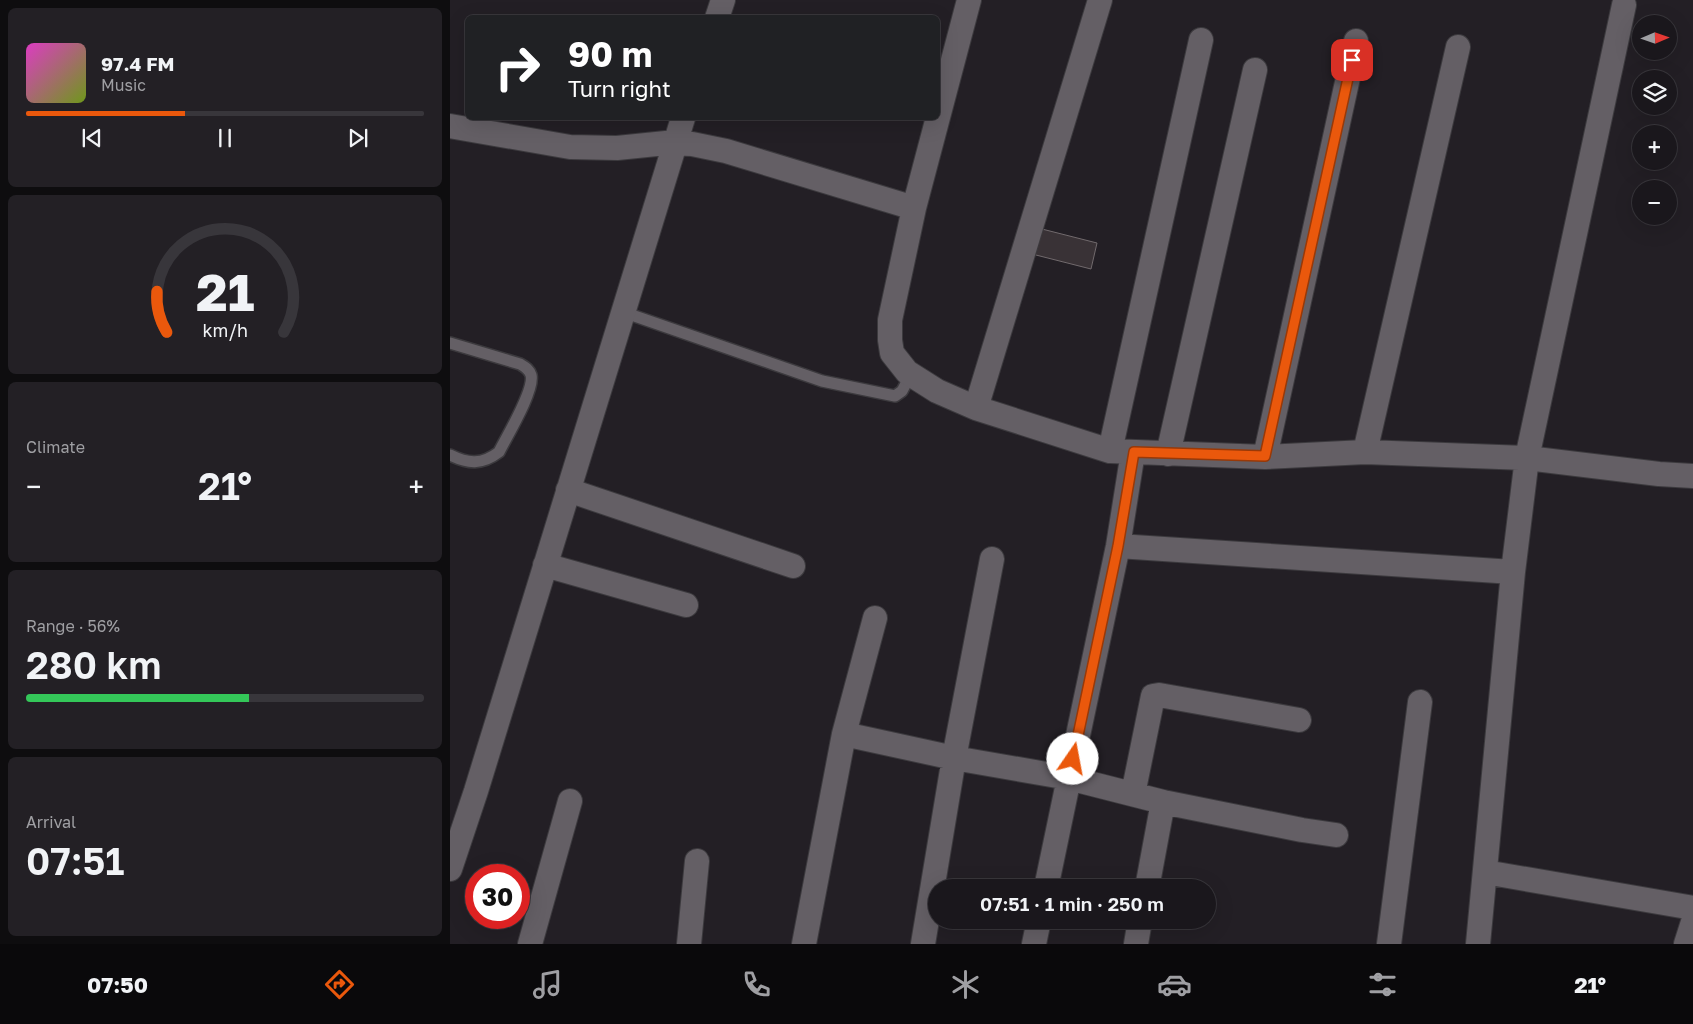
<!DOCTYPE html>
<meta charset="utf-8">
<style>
:root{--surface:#1a171c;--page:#232025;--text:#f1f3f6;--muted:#9f9fa3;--line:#38363b;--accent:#ea580c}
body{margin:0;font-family:"Golos Text",sans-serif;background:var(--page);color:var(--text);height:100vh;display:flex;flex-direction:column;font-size:19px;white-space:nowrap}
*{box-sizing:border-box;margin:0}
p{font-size:16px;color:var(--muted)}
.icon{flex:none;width:28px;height:28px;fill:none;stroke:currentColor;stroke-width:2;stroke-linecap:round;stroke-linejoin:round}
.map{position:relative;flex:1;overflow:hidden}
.drawer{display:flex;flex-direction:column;gap:8px;padding:8px;background:#0e0d0f;width:450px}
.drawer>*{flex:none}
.banner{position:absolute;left:15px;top:15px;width:475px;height:105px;border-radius:8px;box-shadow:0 5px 20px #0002,0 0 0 1px var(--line);background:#202124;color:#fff;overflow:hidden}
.needle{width:32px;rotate:88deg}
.buttons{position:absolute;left:1182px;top:15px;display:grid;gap:10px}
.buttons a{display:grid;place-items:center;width:45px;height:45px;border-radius:50%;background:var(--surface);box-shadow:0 5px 20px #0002,0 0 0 1px var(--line);font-size:25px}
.speed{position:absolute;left:15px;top:864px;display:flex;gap:10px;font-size:25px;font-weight:700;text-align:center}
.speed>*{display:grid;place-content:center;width:65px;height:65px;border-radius:50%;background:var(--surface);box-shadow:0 5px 20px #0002,0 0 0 1px var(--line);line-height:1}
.speed .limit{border:8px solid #d22;background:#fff;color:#111}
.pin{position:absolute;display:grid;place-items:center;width:42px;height:42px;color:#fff;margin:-21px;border-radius:10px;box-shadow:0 2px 8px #0006}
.me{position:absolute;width:55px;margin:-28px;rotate:12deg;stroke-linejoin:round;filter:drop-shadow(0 0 4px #0008)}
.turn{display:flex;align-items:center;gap:18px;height:105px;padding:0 20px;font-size:22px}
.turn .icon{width:65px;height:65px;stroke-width:2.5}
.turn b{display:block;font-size:35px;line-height:42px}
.big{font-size:38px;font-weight:600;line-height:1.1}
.drawer .widget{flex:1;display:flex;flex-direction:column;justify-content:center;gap:8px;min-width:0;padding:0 18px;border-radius:8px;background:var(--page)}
.drawer .dial{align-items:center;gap:0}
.dial svg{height:130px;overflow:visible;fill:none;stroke:var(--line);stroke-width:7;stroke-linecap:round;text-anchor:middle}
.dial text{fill:var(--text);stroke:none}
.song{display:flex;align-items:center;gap:15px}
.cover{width:60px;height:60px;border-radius:8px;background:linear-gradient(135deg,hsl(310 70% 55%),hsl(80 70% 35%))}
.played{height:5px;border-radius:2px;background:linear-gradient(90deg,var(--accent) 40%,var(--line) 40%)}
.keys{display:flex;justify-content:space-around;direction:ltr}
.heat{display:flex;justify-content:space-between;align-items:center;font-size:28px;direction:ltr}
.charge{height:8px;border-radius:4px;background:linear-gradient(90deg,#34c759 56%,var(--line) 0)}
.trip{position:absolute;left:478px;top:879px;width:288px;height:50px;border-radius:25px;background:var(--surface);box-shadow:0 5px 20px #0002,0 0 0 1px var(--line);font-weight:600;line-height:50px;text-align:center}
.dock{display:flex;height:80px;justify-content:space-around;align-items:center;background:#0a090b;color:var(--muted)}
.dock .icon{width:35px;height:35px}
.dock .active{color:var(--accent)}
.dock b{font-size:22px;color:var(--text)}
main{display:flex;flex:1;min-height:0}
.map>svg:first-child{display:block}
.building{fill:#393236;stroke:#716a6d}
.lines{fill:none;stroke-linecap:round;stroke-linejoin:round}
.lane-casing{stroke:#3c3a3e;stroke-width:14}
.street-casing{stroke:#3c3a3e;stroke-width:26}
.lane{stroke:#645f65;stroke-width:11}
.street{stroke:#645f65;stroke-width:24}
.route-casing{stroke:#983908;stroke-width:12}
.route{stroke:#ea580c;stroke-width:9}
</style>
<main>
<section class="drawer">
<div class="widget">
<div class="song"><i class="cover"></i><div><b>97.4 FM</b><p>Music</p></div></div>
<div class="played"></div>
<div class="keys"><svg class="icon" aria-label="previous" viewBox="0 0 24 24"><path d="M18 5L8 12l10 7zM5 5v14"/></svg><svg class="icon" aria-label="pause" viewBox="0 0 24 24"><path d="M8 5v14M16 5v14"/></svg><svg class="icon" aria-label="next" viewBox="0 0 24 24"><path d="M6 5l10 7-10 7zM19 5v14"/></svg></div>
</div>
<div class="widget dial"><svg viewBox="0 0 100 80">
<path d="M14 69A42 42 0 1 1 86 69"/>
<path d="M14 69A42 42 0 0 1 8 44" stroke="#ea580c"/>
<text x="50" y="56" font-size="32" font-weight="700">21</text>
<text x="50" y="72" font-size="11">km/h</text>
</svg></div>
<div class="widget"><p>Climate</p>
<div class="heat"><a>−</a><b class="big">21°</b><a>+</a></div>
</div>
<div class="widget"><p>Range · 56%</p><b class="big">280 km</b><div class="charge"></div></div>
<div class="widget"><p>Arrival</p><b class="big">07:51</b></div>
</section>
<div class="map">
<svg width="1243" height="944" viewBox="0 0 1243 944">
<rect width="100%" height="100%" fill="#231f25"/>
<path class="building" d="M588 228 647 243 641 269 582 254Z"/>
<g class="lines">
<defs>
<path id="lane" d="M173 312 372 381 445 396 452 391 461 374
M0 343 70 364C75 367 79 369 81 375 85 390 57 436 49 452 32 465 18 464 0 455"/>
<path id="street" d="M519 0 464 208 440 320V340L442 353 457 372 487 391 526 408
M650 0 526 408 660 451 815 457 915 452 1077 458 1209 474 1243 476
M267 18 273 0
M0 126 120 147 167 148 216 143 242 144 276 151 464 208
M660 451 751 40
M683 452 668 546 619 778 713 802 697 888
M915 452 1008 47
M718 454 805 70
M815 457 906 41
M118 490 343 566
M668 546 1063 572
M95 565 236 605
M394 734 504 758 619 778 596 888
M683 794 703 696 709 695 849 720
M713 802 852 830 886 835
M0 869 26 791 233 118
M1035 872 1243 908
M80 944 120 801
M239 944 247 861
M354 944 394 734 425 618
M473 944 504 758 542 559
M584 944 589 920
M686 944 690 920
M939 944 970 702
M1028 944 1063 572 1077 458 1174 5
M1236 944 1243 922"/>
</defs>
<use href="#lane" class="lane-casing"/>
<use href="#street" class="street-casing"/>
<use href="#lane" class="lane"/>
<use href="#street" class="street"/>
</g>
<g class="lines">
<defs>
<path id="route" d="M623 759 668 546 684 452 815 456 902 60"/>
</defs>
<use href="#route" class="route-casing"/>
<use href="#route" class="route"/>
</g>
</svg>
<div class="buttons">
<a><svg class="needle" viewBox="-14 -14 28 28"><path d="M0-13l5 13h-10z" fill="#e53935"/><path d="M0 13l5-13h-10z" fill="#9f9fa3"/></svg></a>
<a><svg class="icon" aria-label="layers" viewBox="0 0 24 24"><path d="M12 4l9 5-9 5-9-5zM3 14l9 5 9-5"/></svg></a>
<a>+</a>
<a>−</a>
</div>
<div class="speed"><div class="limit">30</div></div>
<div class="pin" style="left:902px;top:60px;background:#d93025"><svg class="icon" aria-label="arrive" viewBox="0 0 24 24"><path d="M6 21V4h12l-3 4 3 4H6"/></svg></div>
<svg class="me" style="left:623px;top:759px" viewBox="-20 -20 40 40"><circle r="19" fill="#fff"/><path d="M0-13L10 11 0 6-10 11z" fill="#ea580c"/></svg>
<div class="trip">07:51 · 1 min · 250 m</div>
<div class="banner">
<div class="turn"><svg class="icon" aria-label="right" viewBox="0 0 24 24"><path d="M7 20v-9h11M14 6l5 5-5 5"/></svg><div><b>90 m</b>Turn right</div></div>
</div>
</div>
</main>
<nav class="dock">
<b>07:50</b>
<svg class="icon active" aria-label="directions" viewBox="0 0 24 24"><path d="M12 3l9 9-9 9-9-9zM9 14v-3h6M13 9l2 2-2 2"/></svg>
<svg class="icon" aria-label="music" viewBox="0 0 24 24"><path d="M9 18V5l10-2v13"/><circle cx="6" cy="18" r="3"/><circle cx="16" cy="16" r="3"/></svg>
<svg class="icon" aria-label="phone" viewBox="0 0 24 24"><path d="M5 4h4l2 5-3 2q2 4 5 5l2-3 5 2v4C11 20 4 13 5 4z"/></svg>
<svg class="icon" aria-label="climate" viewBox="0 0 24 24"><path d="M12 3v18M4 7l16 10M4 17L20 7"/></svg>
<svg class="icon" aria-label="car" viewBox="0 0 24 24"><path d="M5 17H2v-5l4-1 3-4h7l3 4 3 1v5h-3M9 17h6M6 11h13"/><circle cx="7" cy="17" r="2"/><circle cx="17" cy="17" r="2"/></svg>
<svg class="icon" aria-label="filters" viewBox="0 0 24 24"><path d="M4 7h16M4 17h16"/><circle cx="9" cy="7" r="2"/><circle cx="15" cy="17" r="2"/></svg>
<b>21°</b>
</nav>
